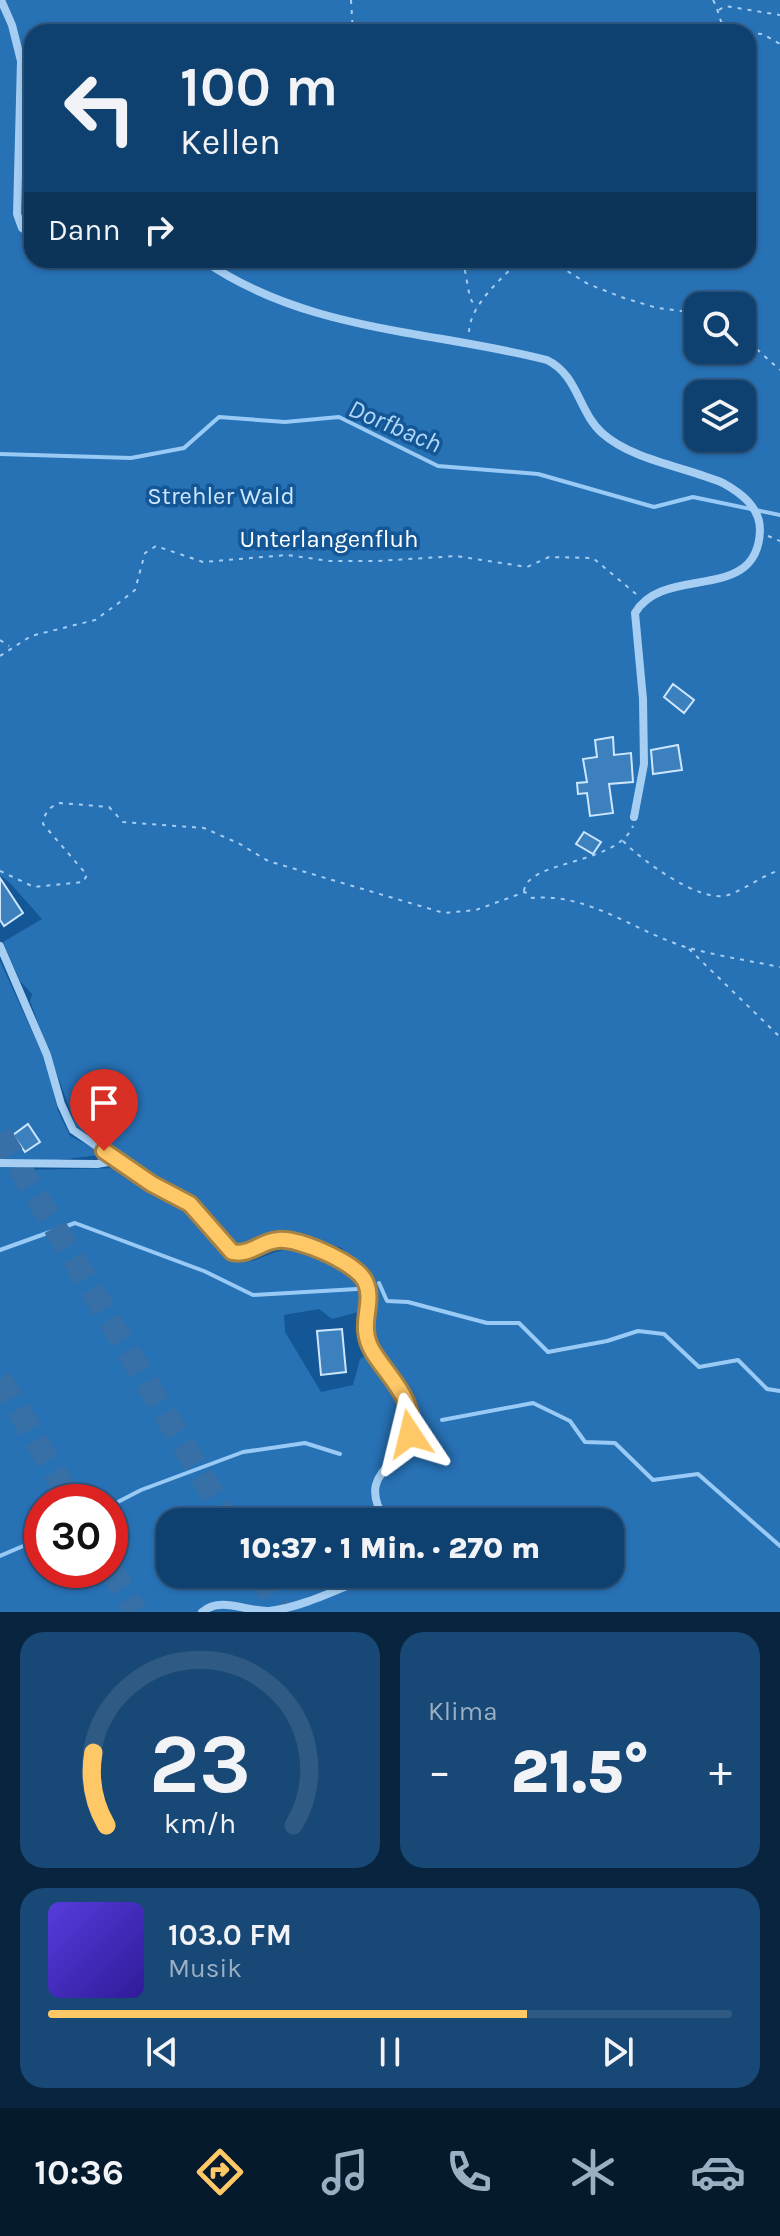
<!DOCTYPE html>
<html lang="de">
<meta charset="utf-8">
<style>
:root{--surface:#0f4170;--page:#184875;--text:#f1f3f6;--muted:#9bafc3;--line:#2f5a83;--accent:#ffc867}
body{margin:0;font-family:Karla,sans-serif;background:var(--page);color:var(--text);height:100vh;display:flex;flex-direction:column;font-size:30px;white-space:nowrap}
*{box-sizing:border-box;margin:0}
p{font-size:26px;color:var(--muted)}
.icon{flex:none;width:44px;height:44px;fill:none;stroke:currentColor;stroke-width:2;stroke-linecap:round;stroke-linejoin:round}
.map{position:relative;height:1612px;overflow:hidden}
.side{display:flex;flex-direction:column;gap:20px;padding:20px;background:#08243e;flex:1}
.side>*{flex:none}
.banner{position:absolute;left:24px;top:24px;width:732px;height:244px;border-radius:24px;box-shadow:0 2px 6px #0004,0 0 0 2px var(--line);background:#0f4170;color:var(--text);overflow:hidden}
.buttons{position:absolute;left:684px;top:292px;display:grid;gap:16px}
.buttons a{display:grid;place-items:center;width:72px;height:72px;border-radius:16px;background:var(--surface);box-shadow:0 2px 6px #0004,0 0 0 2px var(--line);font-size:40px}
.speed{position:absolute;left:24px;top:1484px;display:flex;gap:16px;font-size:40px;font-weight:700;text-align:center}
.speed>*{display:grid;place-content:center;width:104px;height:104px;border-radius:50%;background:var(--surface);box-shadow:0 2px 6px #0004,0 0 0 2px var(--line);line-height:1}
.speed .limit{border:12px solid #d22;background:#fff;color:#111}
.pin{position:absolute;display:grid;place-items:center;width:68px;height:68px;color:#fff;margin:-82px -34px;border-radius:50% 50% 50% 0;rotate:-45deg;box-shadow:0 0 8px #0007}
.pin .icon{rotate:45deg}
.me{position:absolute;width:88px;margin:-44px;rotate:350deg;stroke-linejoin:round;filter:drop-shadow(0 0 6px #0008)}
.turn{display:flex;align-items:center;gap:28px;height:168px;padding:0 24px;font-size:36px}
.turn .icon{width:104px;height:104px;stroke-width:2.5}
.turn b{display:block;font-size:56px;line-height:68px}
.then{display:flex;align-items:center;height:76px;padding:0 24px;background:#0003;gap:16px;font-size:30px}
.big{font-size:60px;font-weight:800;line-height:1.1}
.side .tile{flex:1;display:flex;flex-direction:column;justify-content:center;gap:12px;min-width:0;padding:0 28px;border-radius:24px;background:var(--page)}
.side .dial{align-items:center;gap:0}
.dial svg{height:208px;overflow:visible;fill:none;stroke:var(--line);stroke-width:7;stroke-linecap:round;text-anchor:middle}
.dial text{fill:var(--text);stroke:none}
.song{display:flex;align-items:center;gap:24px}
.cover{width:96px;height:96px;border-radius:12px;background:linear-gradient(135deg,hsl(250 70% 55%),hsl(250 70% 35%))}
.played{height:8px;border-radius:4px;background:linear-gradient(90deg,var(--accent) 70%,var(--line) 70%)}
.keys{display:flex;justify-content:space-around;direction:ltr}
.heat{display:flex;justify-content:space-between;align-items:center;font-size:44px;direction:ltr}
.side .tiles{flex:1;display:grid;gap:20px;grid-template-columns:1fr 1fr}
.tile:last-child{grid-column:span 2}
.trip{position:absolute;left:156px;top:1508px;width:468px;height:80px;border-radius:24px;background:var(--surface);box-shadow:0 2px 6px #0004,0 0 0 2px var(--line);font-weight:800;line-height:80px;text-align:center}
.menu{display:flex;height:128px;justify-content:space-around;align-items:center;background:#061a2d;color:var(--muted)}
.menu .icon{width:56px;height:56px}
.menu .current{color:var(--accent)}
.menu b{font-size:36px;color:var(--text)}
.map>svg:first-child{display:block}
.green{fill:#2771b5;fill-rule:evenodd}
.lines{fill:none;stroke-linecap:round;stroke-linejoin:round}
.stream{stroke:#98caf5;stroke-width:4}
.building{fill:#3d80be;stroke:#cde6fd;stroke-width:2}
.highway-tunnel{stroke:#3770a6;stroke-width:24;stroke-dasharray:24 12;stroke-linecap:butt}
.path{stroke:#a5cef2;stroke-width:2;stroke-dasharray:4 6;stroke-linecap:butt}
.street{stroke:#a5cef2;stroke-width:8}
.route-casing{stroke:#a68243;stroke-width:20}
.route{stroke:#ffc867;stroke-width:14}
.labels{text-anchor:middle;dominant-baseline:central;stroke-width:7;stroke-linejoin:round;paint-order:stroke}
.park-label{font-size:24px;fill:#cde6fd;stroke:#145796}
.street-label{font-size:24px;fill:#fff;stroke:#145796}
.water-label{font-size:26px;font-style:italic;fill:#b2d7f9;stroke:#145796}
</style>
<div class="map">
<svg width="780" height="1612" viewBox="0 0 780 1612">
<rect width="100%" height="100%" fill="#145796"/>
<path class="green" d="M0 0H780V1612H0V961L46 1062 58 1111 70 1136 99 1151V1155L59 1160H31L20 1170 124 1168 172 1203 183 1202 233 1259C252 1267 262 1255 280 1251 289 1248 314 1245 323 1249 330 1252 337 1259 343 1263 361 1276 365 1290 362 1311L332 1319 319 1309 284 1315 285 1332 321 1392 353 1385 360 1359 379 1348 372 1311 377 1301 376 1293 342 1248 311 1239 258 1251 243 1250 181 1193 156 1184 115 1149 90 1137 76 1126 30 1001 32 994 20 981 3 942 42 919 10 883 0 875ZM32 32H748V260H32ZM698 306H742V350H698ZM698 394H742V438H698ZM42 1502H110V1570H42ZM170 1522H610V1574H170Z"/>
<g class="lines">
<path class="stream" d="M0 454 131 458 184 448 219 417 285 422 339 417 438 466 538 474 654 507 693 497 780 515
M0 1250 75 1223 204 1271 253 1295 357 1289
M379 1283 387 1301 408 1302 487 1323H519L548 1352 607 1341 638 1331 664 1334 699 1367 738 1360 767 1389 780 1391
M442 1420 533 1403 570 1421 585 1442 615 1443 653 1480 698 1474 780 1546
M110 1506 141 1490 243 1452 305 1443 340 1454
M0 1556 42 1538"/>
</g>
<path class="building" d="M673 684 694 700 684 713 664 697Z
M613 737 614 755 631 753 633 782 609 784 613 813 590 816 587 793 578 794 577 783 587 782 583 759 597 757 595 740Z
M678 745 682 770 653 774 651 750Z
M584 832 601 842 593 854 576 844Z
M0 878 23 913 4 926 0 920Z
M28 1124 40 1142 25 1152 13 1135Z
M342 1329 346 1372 321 1375 317 1331Z"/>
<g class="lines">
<path class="highway-tunnel" d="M0 1134 229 1522
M0 1378 72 1502
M110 1568 136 1612
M259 1574 281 1612"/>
<path class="path" d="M351 0 353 32
M713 0C722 15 716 27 736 32
M719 10 725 6 780 15
M748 33 763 34 780 44
M463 260 470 298 476 308
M469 332C470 305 501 279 520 260L556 264 588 284 624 298 657 308 698 313
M742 336 780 370
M768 536 780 541
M0 640 9 646
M0 656 31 636 95 620 116 605 135 590 145 553 156 546 203 562 287 555 330 561H378L456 556 527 567 549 557 593 558 636 594
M623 841C641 860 701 904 728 895 746 889 761 876 780 870
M0 871 34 887 83 882 87 875 43 824C44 813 50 806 60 803L109 807 123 822 204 828 240 844 268 861 444 913 476 910 525 892 532 898C588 892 637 933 689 948 719 956 750 961 780 967
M524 891C527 860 617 865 633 826
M689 949 780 1037"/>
<path class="street" d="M1 0 12 25 21 61 17 214 22 228 32 234
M203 260C306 332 430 330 547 360 578 375 578 411 602 433 632 460 686 467 723 483 741 493 760 507 760 530 758 605 664 563 635 613L643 699 644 764 634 817
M0 946 47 1055 61 1104 73 1130 152 1184 190 1204 232 1252C257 1258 266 1232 302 1244 321 1250 347 1260 361 1275 376 1292 361 1315 365 1334 373 1368 414 1389 411 1426 408 1469 352 1467 386 1522
M0 1163 97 1164 119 1160
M202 1612C222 1596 246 1612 269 1611 302 1608 344 1586 376 1574"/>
</g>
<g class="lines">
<defs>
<path id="route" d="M104 1151 152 1184 190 1204 232 1252C250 1256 261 1241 278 1240 299 1238 355 1262 365 1281 376 1304 356 1324 373 1352 390 1379 416 1400 410 1434"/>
</defs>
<use href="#route" class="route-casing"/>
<use href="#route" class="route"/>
</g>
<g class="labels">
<g class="park-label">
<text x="221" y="496">Strehler Wald</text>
</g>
<g class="street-label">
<text x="329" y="539">Unterlangenfluh</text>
</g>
<g class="water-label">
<text transform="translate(395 426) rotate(23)">Dorfbach</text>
</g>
</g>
</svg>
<div class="buttons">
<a><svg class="icon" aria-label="search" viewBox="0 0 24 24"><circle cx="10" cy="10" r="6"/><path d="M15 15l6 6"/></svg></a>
<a><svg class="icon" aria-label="layers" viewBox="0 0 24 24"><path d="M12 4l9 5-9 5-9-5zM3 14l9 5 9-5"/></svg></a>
</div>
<div class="speed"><div class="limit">30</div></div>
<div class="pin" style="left:104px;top:1151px;background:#d93025"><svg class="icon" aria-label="arrive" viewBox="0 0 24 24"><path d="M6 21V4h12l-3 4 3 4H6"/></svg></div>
<svg class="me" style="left:410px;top:1434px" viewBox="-20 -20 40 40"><path d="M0-17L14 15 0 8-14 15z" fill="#ffc867" stroke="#fff" stroke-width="4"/></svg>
<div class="trip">10:37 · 1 Min. · 270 m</div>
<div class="banner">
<div class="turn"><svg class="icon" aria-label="left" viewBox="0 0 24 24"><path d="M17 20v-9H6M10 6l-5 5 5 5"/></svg><div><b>100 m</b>Kellen</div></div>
<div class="then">Dann<svg class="icon" aria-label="right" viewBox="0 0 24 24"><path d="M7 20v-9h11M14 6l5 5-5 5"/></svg></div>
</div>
</div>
<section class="side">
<div class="tiles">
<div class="tile dial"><svg viewBox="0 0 100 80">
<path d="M14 69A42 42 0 1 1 86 69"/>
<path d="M14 69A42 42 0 0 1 9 41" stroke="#ffc867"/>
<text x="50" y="56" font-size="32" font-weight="700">23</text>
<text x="50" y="72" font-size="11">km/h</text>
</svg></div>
<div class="tile"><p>Klima</p>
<div class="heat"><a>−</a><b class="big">21.5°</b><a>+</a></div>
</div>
<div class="tile">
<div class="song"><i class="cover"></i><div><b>103.0 FM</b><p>Musik</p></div></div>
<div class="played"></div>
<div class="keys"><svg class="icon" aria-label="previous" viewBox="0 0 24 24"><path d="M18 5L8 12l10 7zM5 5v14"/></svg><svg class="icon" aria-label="pause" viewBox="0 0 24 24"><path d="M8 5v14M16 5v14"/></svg><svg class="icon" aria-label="next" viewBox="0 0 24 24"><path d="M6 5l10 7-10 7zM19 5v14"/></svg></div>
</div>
</div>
</section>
<nav class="menu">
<b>10:36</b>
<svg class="icon current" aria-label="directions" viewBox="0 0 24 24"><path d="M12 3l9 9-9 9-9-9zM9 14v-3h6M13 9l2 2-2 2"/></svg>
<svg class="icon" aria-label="music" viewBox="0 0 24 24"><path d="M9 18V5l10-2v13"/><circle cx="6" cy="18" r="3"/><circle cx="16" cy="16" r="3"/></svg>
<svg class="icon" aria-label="phone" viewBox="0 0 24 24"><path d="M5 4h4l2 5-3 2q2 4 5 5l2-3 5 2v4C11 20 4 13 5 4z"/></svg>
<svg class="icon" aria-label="climate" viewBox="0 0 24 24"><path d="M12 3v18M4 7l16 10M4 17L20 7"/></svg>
<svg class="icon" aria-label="car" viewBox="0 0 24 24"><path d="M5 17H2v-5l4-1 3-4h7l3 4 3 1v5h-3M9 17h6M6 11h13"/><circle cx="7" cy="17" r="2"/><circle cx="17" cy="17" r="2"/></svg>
</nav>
